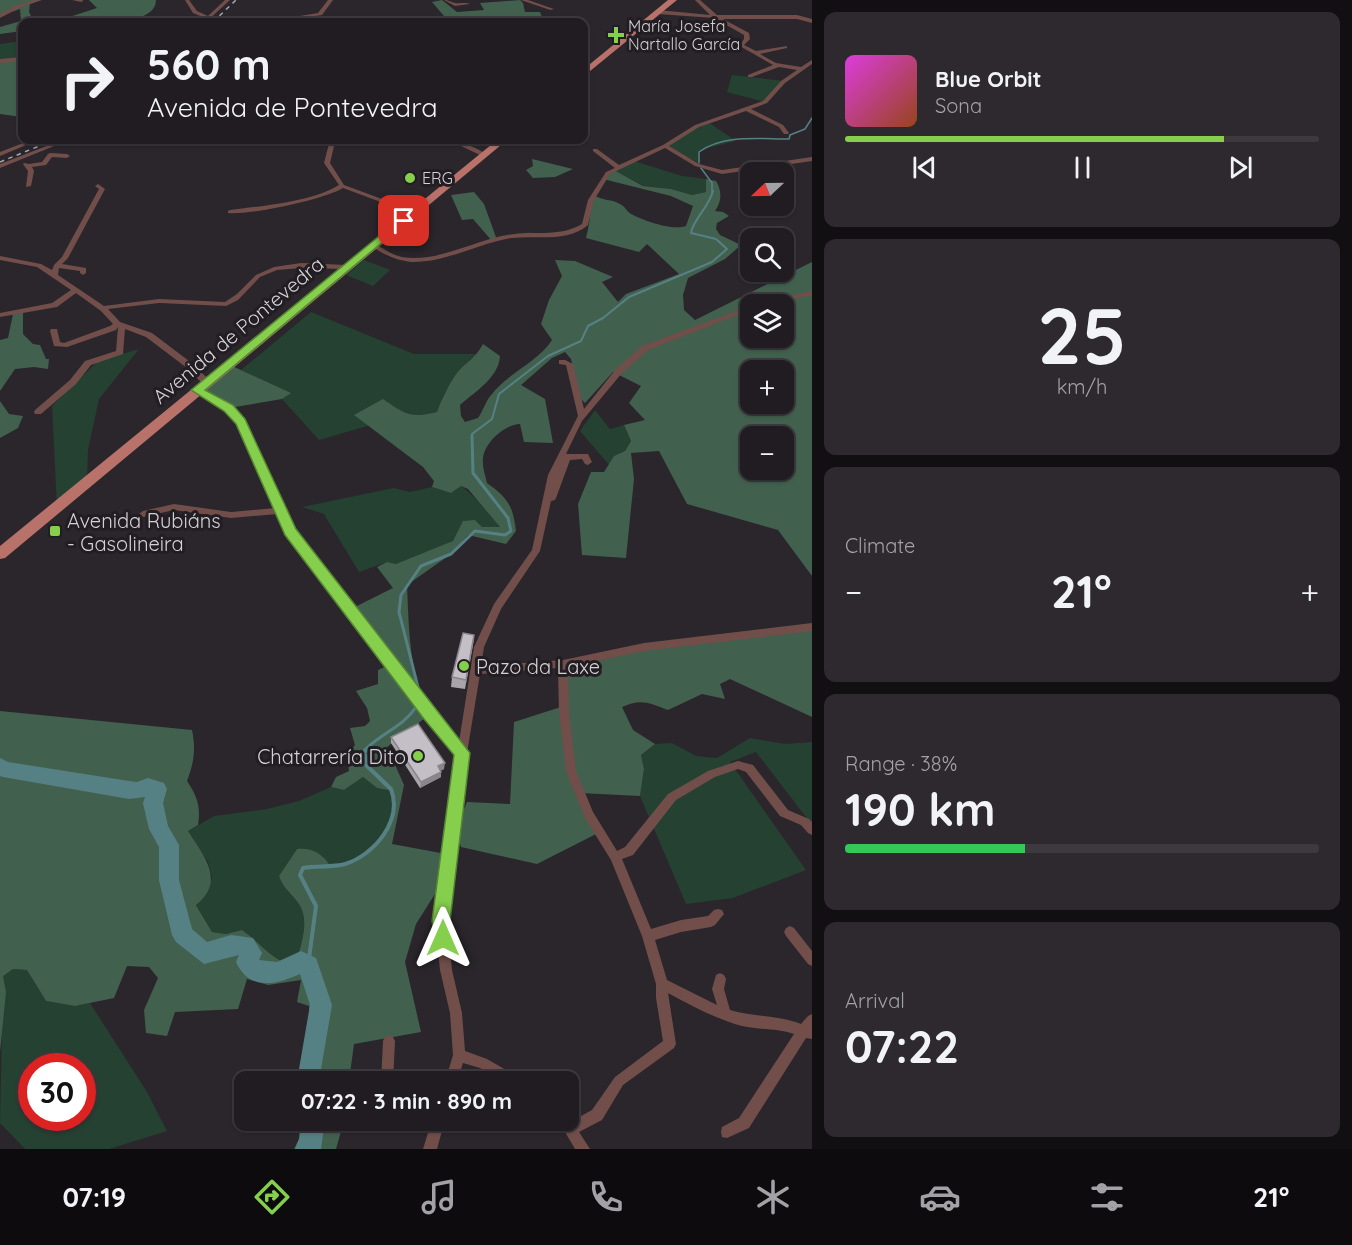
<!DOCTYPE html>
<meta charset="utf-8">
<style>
:root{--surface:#201c21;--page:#2d292e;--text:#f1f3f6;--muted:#a2a1a5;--line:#3d3a3f;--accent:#85cf4d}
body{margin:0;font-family:Quicksand,sans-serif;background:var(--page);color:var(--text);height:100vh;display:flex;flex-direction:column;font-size:22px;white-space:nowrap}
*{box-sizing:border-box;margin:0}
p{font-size:20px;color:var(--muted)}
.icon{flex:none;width:33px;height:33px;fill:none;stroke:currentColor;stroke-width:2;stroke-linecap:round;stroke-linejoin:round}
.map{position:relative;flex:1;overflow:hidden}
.sheet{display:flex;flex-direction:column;gap:12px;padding:12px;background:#120f12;width:540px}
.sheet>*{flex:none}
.banner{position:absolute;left:18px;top:18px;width:570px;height:126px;border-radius:12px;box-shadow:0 2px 4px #0004,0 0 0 2px var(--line);background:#201c21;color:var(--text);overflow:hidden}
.needle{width:39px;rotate:248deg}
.buttons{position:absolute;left:740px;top:162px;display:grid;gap:12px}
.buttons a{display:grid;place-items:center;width:54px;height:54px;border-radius:12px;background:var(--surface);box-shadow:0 2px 4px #0004,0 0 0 2px var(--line);font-size:30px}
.speed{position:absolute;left:18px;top:1053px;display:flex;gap:12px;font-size:30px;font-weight:700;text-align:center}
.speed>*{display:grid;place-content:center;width:78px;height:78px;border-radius:50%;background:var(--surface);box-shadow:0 2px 4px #0004,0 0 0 2px var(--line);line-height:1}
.speed .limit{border:9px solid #d22;background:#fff;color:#111}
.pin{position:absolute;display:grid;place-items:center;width:51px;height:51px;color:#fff;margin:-26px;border-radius:12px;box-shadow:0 3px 9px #0006}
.me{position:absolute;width:66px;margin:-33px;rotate:0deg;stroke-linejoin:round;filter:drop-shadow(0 0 4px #0008)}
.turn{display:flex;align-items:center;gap:21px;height:126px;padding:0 30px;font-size:27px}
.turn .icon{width:78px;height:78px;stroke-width:2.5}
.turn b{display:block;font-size:42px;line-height:51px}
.big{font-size:45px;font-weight:700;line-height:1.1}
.sheet .card{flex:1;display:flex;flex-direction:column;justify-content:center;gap:9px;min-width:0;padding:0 21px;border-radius:12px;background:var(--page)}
.sheet .dial{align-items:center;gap:0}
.dial b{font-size:78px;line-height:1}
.song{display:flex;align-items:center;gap:18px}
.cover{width:72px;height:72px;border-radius:9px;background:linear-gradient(135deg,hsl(300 70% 55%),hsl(20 70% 35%))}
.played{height:6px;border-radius:3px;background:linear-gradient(90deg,var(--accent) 80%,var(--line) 80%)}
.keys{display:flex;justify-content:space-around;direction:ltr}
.heat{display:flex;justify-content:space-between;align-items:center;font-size:33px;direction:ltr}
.charge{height:9px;border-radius:4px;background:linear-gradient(90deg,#34c759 38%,var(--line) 0)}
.trip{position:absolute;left:234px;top:1071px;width:345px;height:60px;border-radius:12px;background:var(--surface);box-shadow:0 2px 4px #0004,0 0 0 2px var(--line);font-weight:700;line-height:60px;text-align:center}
.tabs{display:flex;height:96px;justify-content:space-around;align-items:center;background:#0d0b0d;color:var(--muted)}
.tabs .icon{width:42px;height:42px}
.tabs .active{color:var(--accent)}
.tabs b{font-size:27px;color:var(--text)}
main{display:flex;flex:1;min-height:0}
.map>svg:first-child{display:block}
.green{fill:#254131;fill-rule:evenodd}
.forest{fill:#42604e;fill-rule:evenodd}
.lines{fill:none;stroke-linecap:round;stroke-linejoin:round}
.stream-far3{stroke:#568184;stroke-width:1.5}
.stream-far2{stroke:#568184;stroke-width:2}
.stream-far1{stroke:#568184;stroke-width:3}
.stream{stroke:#568184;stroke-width:4}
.river{fill:#568184;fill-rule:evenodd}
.street{fill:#714e49;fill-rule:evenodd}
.primary{fill:#b97269;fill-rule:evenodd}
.rail{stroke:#a8a5a9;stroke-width:1.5;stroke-dasharray:4.5 4.5;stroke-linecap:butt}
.wall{fill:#a9a3aa}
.shaded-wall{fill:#89858b}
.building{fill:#c4bec6;stroke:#89858b;stroke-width:1.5}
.route{fill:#85cf4d;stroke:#568732;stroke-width:1.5}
.poi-dot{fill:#85cf4d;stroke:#211d22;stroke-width:2}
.labels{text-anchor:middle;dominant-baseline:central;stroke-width:6;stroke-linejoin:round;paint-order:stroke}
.far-poi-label{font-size:16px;fill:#d3d1d4;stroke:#211d22;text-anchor:start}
.street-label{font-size:20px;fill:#d3d1d4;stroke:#211d22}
.poi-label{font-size:20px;fill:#d3d1d4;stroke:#211d22;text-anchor:start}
</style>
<main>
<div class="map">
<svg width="812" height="1149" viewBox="0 0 812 1149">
<rect width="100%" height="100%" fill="#2a262c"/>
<path class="green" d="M22 41V59L0 61V44Z
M732 75 785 81 765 102 727 92Z
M708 122 736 141 703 149 699 152V163L665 146Z
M634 161 682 176 706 179V192L692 195 671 189 644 186 614 170Z
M364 260 390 270 373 286 346 275Z
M311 312 414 354H477L458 372 444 394 437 412 419 417 355 414 371 425 319 440 282 399 290 393 241 370Z
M139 349 99 399 88 450 87 483 57 507 52 406 98 361Z
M595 410 610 429 624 425 631 441 625 451 614 456 610 466 580 431Z
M461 486C468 489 497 521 500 528L482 527 459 532 453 541 432 552 396 564 387 562 359 572 324 514 302 507 394 488 410 492 432 487 451 493Z
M750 738 785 744 812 742V825L756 752 730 762 806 870 733 898 686 904 640 796 644 769 641 755 655 744 672 743 696 756 717 758Z
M363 777 377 788 393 791C394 840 371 858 325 866L297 849 279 876C283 888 289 891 296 900 310 917 303 937 298 956L283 962C267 954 257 941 242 930L226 934 212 932 196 904 212 878 208 862 188 831 214 816 267 809 299 801 331 787 344 790Z
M13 969 27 970 46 1001 75 1006 90 1003 147 1092 167 1131 109 1149H25L0 1123 3 975ZM32 1066H82V1118H32Z"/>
<path class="forest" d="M0 0H40L30 3 29 12 34 22H22V31L0 34V27L21 21 20 9 0 16Z
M89 0H156C156 30 74 23 54 22L97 8Z
M442 0 457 12 484 10 480 3 520 0 523 3 525 12H540L543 20 541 22H412L444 16 432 2Z
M22 58V117L0 114V60Z
M532 159 573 169 555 177 533 178 526 170 533 166Z
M614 170 643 186 671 189 692 195 706 192V179L716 181C722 191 722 201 715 211L723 212 729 216 717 223 716 229 720 235 741 245 725 259 688 278 683 295 684 310 695 320 812 262V576L778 530 687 504 659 451 631 453 634 479 626 558 582 555 578 504 591 472H604L614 456 625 451 631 441 624 425 645 420 629 403 641 386 613 372 585 403 581 399 571 359 565 352 552 358 521 385 545 399 553 443 524 442 520 424C504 425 485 442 483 458 482 466 485 475 487 483 508 498 513 506 516 531L506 544 468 535 451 554 407 585C409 630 409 673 429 715L387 747 404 785 392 844 446 854 447 875 416 924 405 962 421 1032 354 1044 349 1081H303C302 1056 310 1031 309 1006L297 1002 301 980 268 985 247 979 238 1009 175 1012 167 1036 146 1033 144 1010 158 978 149 967 127 966 114 998 75 1006 46 1001 27 970 13 969 3 976 6 992 0 1052V711L192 730C196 750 194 762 187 781 197 796 201 806 198 825L188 831C204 856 226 881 196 905L212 932 226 934 242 930C257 940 267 954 283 962L298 956C303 937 310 917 296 900 289 891 283 888 279 876L297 849C312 847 323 854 331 867 373 855 395 837 393 791L377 788 363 777 344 790 331 787 336 777 349 771 347 755 355 745 350 728 365 726 370 721 367 708 356 691 378 684V670L391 664 351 609 393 588 377 567 387 562 396 564 453 541 463 521 475 520 482 527H500L468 489 461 486 451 493 432 487 434 481 423 467 354 415 383 399C405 414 410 419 437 412 442 398 449 384 457 373 466 362 474 360 483 344L500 356C499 377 476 391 460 405L461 416 465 422 478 418C483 411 486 400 492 394 508 373 538 362 552 340L541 324 549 300 562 276 555 260 575 261 613 277 602 282 618 302 626 294 679 274 647 244 639 252 586 238C590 223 590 210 594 195 603 201 612 199 620 204 625 206 626 211 631 214 644 221 673 231 686 226L693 206 671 196 603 179ZM750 304H783V338H750ZM750 370H783V404H750ZM750 436H783V470H750Z
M474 192 484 204 497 240 492 241 473 219 462 220 451 195Z
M23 311V334L33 344 40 345 46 359H49L48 369 34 367 15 369 0 391V340L8 338 13 314Z
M228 364 291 393 282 399 235 407 200 388Z
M0 401 9 414 23 416 18 428 0 438Z
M812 627V717L730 679 720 684 725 699 702 694 668 710C650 703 640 698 622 707L633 730 655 744 641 755 644 769 640 796 579 793 600 832 537 864 461 847 456 829 467 802 510 804 514 722 564 706 563 664 644 647Z
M303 1121H344L336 1149H294L301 1135Z"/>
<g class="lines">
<path class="stream-far3" d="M699 163V152C724 134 759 139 789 139L790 135 805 129 812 118
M701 168 712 183V193"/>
<path class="stream-far2" d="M472 438V434L492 419 499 394 548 356 581 341 588 326 603 318 629 297 712 262 727 249 716 239 691 233C692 221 709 207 713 191"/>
<path class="stream-far1" d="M420 695 399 612 401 595 421 566 451 554 475 531 505 535 511 531 508 518 473 473 472 436
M365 750C381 733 403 727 416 707"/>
<path class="stream" d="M308 966 316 906 300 875 303 868C317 865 331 868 345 864 374 855 403 821 391 789L367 766 364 752 367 749"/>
<path class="river" d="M0 758 8 762 129 781 137 782 148 778 164 783 167 789 163 803 168 826 179 845V880L192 929 207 942 231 935 253 938 262 953 259 960 277 962 301 951 316 958 332 1005 321 1069 323 1082H299V1069L310 1005 300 974C276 985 249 991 236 962L239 955 204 964 176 942 172 935 159 880V847L149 829 143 803 145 797 129 799 3 777 0 776Z
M301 1120H325L321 1149H295L299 1139Z"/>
<path class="street" d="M35 0H42L19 8 0 18V14L15 6Z
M72 0H83V1L81 2Z
M185 0H189L197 11 208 16 225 0H230L206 22H202L205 18 193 13Z
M328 0H333L322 15 274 22H264L318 13Z
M444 0C449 0 450 2 455 3 460 4 466 2 470 4L455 6Z
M521 0H528L554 9 550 10Z
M695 0H700L717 15H797L812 19V23L797 19H723L749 33 750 39 744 45 756 51 787 46V48L760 54 776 63 801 67 812 60V64L785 83 767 103 751 109 783 125 789 133 788 134H784L779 127 746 111 699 127 669 146 699 164 722 170 812 157V161L722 174 695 166 665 148 610 174 594 200 588 225C567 243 538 235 512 238 479 243 448 262 413 262 397 261 385 255 371 246V244C378 244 384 250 391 253 398 257 406 258 414 258 448 258 480 238 514 234 537 231 560 237 582 224L588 200 606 172 615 168 593 151V149H597L619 165 663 145 695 125 763 101 781 81 797 70 779 67 752 77H748V75L773 65 738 45 717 49 714 47 742 42 744 39V35L714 18 658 14 655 12 658 10 710 15Z
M228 17 248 22H239L226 20V18Z
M22 57V61L0 63V59Z
M31 140H38L0 156V152Z
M62 140H69L0 168V164Z
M330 140C342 139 355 142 367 142 407 141 453 130 487 155L482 156 461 146 439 143 364 146 335 142 330 163 344 185 382 199 405 220V222L403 223 378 201 343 188C323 200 251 215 228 213V211L230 210C261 206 312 202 339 185L324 163Z
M50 153 67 154 70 156 67 158 52 157 46 165 32 167 34 171 31 186 26 187 28 171 23 164 24 163 29 164 42 162 48 154Z
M98 184 105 189 68 258 62 264 86 268V273L83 275 80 273V271L59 268 58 275 104 306 159 299 225 302 237 294 256 275 274 267 301 263 347 265 350 267 347 269 301 268 277 270 260 277 238 300 226 306 159 303 108 309 120 322 152 333 193 364 209 380V384H203L187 368 146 337 125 329 123 354 91 365 76 384 41 414H35L34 412 35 410 70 380 85 361 116 351 118 327 116 330 67 347 54 346 50 331 51 329H57L60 342 64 343 110 326 113 324 101 311 76 293 57 307 0 317V313L52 303 71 290 37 267 0 260V256L41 264 52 270 54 265 62 257 99 189 95 186Z
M812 291V295L768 304H756L760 302Z
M750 306V310L648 350 622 373 582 421 566 454H588L592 462 588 465 585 464 582 459 570 460 556 498 555 500 551 501 540 551 501 609 484 647 481 666 563 660 644 643 812 623V631L644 651 568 667 569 712 576 771 593 812 617 851 625 847 668 794 708 771 738 761 753 765 788 810 809 819 812 822V835L808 833 801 825 780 816 746 772 738 769 715 777 676 800 633 855 622 859 651 929 681 920 708 916 714 910 718 909 722 910 724 914 715 925 711 927 681 932 655 940 667 980 717 1005 712 989 716 975 720 973 724 975 726 979 724 989 730 1010C754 1017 778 1015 801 1024L808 1016 812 1014V1039L806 1038 749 1128 727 1138 722 1137 721 1132 722 1127 739 1118 794 1034C777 1028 759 1030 742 1026 716 1019 692 1006 668 993L676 1044 674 1048 623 1085 602 1120 579 1132 590 1149H575L558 1120H568V1115L572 1121 592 1110 615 1077 663 1041 656 998V984L642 936 611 860 585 818 566 771 559 712 558 668 480 674 467 753 447 921 452 970 462 1013 465 1051 487 1059 520 1078 522 1082H503L480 1068 463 1063 457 1082H445L453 1055 450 1013 440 970 435 921 457 754 425 718 287 534 278 514 231 518 174 510 143 517 139 514 143 511 174 504 231 512 275 508 238 423 225 410 193 390 197 388H200L231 406 244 420 294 531 433 712 459 742 474 647 494 604 532 550 548 475 578 416 566 365 559 364V360H565L573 364 584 409 616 369 642 346Z
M790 926 794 928 812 951V966L808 964 786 936 784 932 786 928Z
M389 1035 393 1037 395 1041 393 1082H381L383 1041 385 1037Z
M432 1120H445L437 1149H423Z"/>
<path class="primary" d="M668 0H677L584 76V69Z
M497 140H507L5 558 0 559V546Z"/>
<path class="rail" d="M213 22 236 0
M0 162 54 140"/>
</g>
<path class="wall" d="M474 635 473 644 465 689 451 687 452 677Z
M391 737 444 769 440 771 441 777 420 788 391 743Z"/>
<path class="shaded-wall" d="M474 635 473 644 465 689 466 680Z
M445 763 444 769 437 772 438 766Z
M441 772V777L420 788 421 782Z"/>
<path class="building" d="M463 633 474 635 466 680 452 677Z
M418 724 445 763 438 766 441 772 421 782 391 737Z"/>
<path class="route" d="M400 219 408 221 205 390 233 405 245 419 296 529 470 753 450 921 452 938 449 944 443 946 437 944 432 921 454 755 424 719 285 535 236 424 224 411 191 390Z"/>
<g class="poi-dot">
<path d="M613 26h6v6h6v6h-6v6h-6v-6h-6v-6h6z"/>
<circle cx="410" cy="178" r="6"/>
<rect x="49" y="525" width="12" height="12" rx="3"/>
<circle cx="464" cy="666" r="6"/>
<circle cx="418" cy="756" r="6"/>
</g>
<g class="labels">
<g class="far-poi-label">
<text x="628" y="26">María Josefa<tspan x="628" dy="18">Nartallo García</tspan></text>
<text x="422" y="178">ERG</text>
</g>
<g class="street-label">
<text transform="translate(238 330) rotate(-40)">Avenida de Pontevedra</text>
</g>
<g class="poi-label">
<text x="67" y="520">Avenida Rubiáns<tspan x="67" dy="23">- Gasolineira</tspan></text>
<text x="476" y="666">Pazo da Laxe</text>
<text x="406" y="756" text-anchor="end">Chatarrería Dito</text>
</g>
</g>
</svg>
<div class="buttons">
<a><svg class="needle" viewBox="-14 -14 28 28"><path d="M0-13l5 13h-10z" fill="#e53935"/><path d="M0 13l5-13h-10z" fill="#a2a1a5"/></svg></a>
<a><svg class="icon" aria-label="search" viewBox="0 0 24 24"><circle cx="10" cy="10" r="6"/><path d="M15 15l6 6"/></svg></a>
<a><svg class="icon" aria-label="layers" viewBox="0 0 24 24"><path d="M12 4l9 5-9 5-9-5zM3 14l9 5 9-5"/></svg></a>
<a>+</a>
<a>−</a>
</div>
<div class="speed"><div class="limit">30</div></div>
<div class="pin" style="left:404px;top:221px;background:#d93025"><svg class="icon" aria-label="arrive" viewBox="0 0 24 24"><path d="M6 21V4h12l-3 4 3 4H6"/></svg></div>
<svg class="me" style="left:443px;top:938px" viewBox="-20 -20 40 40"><path d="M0-17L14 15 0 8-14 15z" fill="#85cf4d" stroke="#fff" stroke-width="4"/></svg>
<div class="trip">07:22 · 3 min · 890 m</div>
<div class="banner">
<div class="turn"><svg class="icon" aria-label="right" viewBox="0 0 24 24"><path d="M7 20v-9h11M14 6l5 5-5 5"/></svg><div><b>560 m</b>Avenida de Pontevedra</div></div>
</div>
</div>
<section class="sheet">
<div class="card">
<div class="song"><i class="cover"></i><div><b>Blue Orbit</b><p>Sona</p></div></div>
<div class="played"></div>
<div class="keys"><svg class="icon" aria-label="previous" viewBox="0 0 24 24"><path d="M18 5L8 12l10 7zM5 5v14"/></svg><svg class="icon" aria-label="pause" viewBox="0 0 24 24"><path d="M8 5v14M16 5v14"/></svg><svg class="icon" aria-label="next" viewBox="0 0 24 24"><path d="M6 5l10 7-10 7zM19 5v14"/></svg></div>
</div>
<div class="card dial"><b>25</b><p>km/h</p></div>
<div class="card"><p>Climate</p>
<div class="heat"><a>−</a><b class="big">21°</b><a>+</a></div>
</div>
<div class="card"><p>Range · 38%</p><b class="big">190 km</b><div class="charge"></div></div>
<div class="card"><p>Arrival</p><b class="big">07:22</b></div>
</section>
</main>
<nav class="tabs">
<b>07:19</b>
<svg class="icon active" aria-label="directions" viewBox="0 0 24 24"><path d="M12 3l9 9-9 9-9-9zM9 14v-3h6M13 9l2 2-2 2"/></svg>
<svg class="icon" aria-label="music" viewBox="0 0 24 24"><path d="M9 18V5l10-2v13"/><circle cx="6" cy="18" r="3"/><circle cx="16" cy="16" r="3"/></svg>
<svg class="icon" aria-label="phone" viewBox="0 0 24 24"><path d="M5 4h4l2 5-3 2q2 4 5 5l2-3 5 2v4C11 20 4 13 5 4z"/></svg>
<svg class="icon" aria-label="climate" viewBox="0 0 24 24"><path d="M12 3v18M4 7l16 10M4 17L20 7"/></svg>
<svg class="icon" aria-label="car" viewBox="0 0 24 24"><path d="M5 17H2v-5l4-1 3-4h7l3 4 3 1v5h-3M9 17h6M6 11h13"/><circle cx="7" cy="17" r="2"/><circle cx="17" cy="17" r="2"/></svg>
<svg class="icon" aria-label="filters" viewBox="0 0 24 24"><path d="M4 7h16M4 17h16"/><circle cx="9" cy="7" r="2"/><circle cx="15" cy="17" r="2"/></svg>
<b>21°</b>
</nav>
